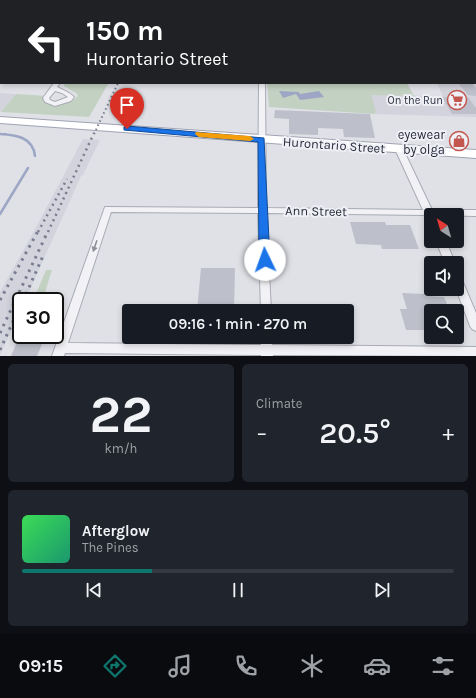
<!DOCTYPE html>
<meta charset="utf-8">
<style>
:root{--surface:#171b24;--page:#20242c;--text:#f1f3f6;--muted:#9ea1a6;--line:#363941;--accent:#0f766e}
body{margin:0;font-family:Karla,sans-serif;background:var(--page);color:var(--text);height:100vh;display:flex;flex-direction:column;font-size:15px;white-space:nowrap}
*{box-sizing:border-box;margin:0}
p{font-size:13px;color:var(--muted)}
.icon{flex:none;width:22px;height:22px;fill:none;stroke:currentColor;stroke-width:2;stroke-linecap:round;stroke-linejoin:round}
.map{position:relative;height:356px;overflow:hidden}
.sheet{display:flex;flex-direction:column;gap:8px;padding:8px;background:#0d0f14;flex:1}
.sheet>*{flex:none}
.hud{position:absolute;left:0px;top:0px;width:476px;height:84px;box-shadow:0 2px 6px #0003;background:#202124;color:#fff;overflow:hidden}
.needle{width:26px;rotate:323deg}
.fabs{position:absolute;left:424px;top:208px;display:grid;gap:8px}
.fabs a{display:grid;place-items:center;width:40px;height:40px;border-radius:4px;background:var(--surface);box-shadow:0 2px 6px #0003;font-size:20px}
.speed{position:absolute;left:12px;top:292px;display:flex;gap:8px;font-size:20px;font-weight:700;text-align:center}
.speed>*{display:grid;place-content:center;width:52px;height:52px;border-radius:50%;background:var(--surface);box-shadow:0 2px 6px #0003;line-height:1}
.speed .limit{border:2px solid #111;border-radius:6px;background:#fff;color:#111}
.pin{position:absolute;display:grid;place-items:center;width:34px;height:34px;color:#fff;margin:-41px -17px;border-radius:50% 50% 50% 0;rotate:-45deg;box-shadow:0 0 4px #0007}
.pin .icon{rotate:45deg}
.me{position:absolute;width:44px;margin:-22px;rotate:357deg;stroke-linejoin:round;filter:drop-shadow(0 0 3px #0008)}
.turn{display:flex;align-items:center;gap:14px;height:84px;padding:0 20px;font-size:18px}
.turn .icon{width:52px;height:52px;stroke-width:2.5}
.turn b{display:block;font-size:28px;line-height:34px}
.big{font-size:30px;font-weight:600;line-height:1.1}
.sheet .tile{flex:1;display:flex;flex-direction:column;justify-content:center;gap:6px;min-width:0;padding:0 14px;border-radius:6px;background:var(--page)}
.sheet .dial{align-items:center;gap:0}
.dial b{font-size:52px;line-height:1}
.song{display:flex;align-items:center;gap:12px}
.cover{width:48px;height:48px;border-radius:6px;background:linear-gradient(135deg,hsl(130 70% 55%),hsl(160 70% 35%))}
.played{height:4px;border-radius:2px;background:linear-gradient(90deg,var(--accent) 30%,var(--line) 30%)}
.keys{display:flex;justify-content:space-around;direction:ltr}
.heat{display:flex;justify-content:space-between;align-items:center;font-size:22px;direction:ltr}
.sheet .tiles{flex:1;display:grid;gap:8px;grid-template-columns:1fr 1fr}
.tile:last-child{grid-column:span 2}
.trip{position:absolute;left:122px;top:304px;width:232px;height:40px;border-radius:4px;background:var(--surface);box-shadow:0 2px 6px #0003;font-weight:600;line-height:40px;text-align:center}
.tabs{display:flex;height:64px;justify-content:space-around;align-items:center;background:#090b0e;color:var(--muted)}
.tabs .icon{width:28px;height:28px}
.tabs .active{color:var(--accent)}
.tabs b{font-size:18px;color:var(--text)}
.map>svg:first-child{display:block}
.built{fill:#d2d3dc}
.green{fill:#c2d1c1}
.water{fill:#9da7c5}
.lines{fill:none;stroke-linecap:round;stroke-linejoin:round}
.stream-far1{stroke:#9da7c5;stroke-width:2}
.stream{stroke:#9da7c5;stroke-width:2.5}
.building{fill:#bdbfca}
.minor-casing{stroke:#a9abb4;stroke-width:2}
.primary-casing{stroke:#a0a3b2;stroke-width:2}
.minor{fill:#f2f2f6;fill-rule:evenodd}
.primary{fill:#fff;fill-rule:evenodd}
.rail-far2{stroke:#7a7d90;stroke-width:2;stroke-dasharray:1.5 3;stroke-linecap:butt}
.rail-far1{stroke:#7a7d90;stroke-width:2.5;stroke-dasharray:2 4;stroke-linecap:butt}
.rail{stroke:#7a7d90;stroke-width:3;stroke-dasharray:2.5 5;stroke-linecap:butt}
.oneway{fill:#8e8f9a}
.route{fill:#1a73e8;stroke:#114b97}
.slow{fill:#f59e0b}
.labels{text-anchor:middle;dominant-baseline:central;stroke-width:4;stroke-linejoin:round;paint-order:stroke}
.far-poi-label{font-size:11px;fill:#2a2c3d;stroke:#eff0f5;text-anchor:end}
.poi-label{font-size:13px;fill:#2a2c3d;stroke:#eff0f5;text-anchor:end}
.street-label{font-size:13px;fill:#2a2c3d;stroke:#eff0f5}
</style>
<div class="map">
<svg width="476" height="356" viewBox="0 0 476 356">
<rect width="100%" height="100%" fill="#dfe1e7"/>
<path class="built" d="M437 83H474L476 85V117L375 114 376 111 370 95 443 96Z
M0 93 16 94 1 112H0Z
M83 139 100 140 83 175 81 176 25 301H21V309L0 355V292L33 233Z"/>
<path class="green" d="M64 83 108 84 89 117 1 112 16 94 47 96 49 104C61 105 69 104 78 96L76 93 64 86Z
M267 83H407L414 96 371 95 376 111 375 114 269 107Z
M46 270H52C48 281 46 291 42 301H33Z"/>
<path class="water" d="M279 91 299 92 300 94 319 91 324 97 300 100 296 94 283 98Z"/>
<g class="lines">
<path class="stream-far1" d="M0 134H6"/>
<path class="stream" d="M0 134C16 135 33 137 35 156
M0 214 28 168"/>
</g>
<path class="building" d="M458 83H472L476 88V96L468 95Z
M442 97H468L476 108V114H452Z
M275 110 370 114 375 138 344 137 343 129 318 128V135L289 134V119L274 118Z
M350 222H385L386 225H410L419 249H382L381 245 356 244Z
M201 268H235L234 311H197Z
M402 293 424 294 425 296 444 297 450 311H431V330H406L400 309H407Z
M20 335H46L37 356H11Z"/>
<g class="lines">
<defs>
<path id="minor" d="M177 0H181V1H177Z
M292 0H296V1H292Z
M475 3H476V5H475Z
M0 15H1V18H0Z
M475 38H476V42H475Z
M1 44V48L0 49V45Z
M475 57H476V61H475Z
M475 74H476V78H475Z
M54 83H60L57 87C63 90 69 92 74 97L71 101 55 106 45 102 43 98ZM55 91 62 93 68 97 55 102 50 100 49 98Z
M259 83H265L266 208 423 210 395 149 399 147 403 149 432 210H476V216L431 215 430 218 426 215 266 213 271 311H261L258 213 111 212 68 343 261 345 260 337H272V345L476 347V356L273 355V356H261V355L65 353 64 356H52L105 207 258 208Z
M436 241H446L455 263H445Z
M457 276 461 277 462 280 476 313V331L472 329 470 326 456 289H457Z"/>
<path id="primary" d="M414 0H421V1H414Z
M475 66H476V74H475Z
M0 117 476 150V158L0 123Z"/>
</defs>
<use href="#minor" class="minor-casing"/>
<use href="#primary" class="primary-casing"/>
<use href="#minor" class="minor"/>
<use href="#primary" class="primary"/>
<path class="rail-far2" d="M94 134 118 83"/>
<path class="rail-far1" d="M38 232 67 179
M48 232 94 133"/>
<path class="rail" d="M0 300 38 231
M23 301 43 256
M0 333 48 231
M0 350 21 304"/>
</g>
<defs><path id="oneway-solid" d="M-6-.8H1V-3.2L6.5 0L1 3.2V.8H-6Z"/></defs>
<use class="oneway" href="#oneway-solid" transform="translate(95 246) rotate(109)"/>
<path class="route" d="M127 126 264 138 270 260 269 263H261L259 260 258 142 124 130V127Z"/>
<path class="slow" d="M196 132 250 136 254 139 250 141 199 137 195 134Z"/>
<defs>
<symbol id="supermarket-ring" viewBox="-11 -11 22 22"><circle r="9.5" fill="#eff0f5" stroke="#c3574e" stroke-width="1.5"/><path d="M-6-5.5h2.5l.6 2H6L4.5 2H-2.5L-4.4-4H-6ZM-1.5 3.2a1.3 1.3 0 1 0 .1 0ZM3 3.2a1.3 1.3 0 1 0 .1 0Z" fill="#c3574e"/></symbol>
<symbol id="shop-ring" viewBox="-11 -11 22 22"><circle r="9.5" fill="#eff0f5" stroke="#c3574e" stroke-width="1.5"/><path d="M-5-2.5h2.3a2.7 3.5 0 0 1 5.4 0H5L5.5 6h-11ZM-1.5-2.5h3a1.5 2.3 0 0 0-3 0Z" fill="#c3574e"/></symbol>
</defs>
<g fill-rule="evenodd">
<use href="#supermarket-ring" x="446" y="89" width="22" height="22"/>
<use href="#shop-ring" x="448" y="130" width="22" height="22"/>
</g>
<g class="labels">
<g class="far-poi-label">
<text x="443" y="100">On the Run</text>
</g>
<g class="poi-label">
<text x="445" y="134">eyewear<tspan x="445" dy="15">by olga</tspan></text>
</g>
<g class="street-label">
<text transform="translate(334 145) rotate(4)">Hurontario Street</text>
<text transform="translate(316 211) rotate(1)">Ann Street</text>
</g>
</g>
</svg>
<div class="fabs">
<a><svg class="needle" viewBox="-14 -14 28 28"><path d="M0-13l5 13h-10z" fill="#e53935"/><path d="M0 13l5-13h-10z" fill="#9ea1a6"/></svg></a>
<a><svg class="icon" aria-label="sound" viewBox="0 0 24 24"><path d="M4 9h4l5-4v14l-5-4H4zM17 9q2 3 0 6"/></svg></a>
<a><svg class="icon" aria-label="search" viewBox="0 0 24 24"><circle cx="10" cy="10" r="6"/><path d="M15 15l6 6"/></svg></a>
</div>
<div class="speed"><div class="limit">30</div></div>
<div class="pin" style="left:127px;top:129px;background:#d93025"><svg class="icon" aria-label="arrive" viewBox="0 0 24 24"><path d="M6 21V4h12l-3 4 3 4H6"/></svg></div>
<svg class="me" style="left:265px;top:260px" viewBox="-20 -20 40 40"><circle r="19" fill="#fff"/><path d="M0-13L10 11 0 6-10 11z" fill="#1a73e8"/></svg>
<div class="trip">09:16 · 1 min · 270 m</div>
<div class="hud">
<div class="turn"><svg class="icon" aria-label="left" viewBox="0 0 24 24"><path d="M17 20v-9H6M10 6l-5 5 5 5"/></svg><div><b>150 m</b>Hurontario Street</div></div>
</div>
</div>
<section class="sheet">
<div class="tiles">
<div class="tile dial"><b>22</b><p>km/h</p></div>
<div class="tile"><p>Climate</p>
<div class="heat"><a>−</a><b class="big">20.5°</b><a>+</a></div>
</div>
<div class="tile">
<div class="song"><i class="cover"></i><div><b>Afterglow</b><p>The Pines</p></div></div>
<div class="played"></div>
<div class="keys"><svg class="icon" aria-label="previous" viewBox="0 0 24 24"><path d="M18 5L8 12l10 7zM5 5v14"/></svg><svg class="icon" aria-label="pause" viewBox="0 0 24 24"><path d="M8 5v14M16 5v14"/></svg><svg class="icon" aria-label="next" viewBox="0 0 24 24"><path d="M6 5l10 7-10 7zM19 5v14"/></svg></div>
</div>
</div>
</section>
<nav class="tabs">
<b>09:15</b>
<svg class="icon active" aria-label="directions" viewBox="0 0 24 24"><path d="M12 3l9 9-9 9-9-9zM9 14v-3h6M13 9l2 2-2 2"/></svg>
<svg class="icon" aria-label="music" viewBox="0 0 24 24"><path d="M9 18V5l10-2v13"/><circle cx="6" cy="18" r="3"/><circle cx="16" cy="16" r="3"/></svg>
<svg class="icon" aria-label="phone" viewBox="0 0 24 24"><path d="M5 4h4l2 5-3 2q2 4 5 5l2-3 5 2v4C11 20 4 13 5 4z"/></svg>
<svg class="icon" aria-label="climate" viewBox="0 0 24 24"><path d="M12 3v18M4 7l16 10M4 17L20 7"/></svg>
<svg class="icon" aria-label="car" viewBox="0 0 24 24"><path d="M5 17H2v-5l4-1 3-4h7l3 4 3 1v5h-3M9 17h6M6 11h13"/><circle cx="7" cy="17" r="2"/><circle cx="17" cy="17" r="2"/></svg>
<svg class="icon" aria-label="filters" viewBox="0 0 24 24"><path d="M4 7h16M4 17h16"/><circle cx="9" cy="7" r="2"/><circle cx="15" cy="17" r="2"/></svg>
</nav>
